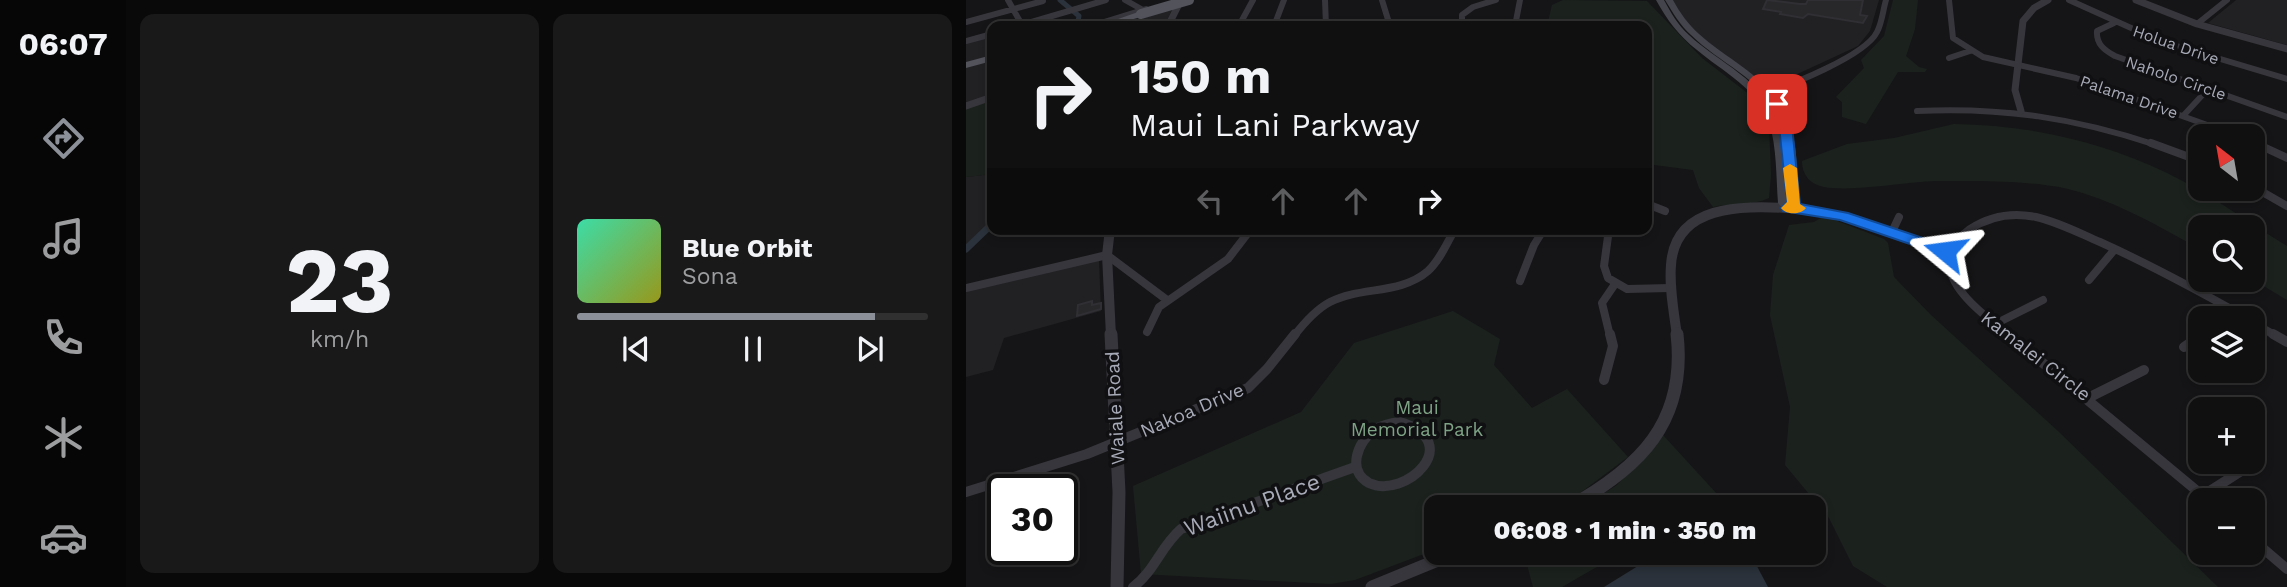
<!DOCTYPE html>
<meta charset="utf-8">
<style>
:root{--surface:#101011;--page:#19191a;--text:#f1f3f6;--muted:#9c9d9f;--line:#303031;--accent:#8c9099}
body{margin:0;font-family:"Work Sans",sans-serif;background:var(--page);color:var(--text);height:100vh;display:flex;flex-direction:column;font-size:26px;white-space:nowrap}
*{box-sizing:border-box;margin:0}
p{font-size:23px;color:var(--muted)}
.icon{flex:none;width:38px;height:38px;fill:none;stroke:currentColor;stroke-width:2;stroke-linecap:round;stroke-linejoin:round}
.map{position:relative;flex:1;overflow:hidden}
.sheet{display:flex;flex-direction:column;gap:14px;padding:14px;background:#090909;width:840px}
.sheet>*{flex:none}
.top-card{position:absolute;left:21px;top:21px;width:665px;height:214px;border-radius:14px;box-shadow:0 4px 10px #0003,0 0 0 2px var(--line);background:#101011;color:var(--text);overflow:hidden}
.needle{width:46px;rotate:329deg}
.tools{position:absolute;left:1222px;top:124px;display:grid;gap:14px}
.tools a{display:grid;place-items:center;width:77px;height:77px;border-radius:14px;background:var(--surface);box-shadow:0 4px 10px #0003,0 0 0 2px var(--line);font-size:35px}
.speed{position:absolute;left:21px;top:474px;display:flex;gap:14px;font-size:35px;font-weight:700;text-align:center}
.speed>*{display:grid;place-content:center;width:91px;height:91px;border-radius:50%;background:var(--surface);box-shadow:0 4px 10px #0003,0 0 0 2px var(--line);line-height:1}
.speed .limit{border:4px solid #111;border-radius:10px;background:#fff;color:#111}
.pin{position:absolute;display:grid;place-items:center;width:60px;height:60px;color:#fff;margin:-30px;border-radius:14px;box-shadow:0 4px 10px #0006}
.me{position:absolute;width:77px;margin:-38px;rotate:286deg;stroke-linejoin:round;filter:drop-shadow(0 0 5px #0008)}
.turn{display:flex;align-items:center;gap:24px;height:147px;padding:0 28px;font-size:32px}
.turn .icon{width:91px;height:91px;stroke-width:2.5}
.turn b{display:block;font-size:49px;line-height:60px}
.lanes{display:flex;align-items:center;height:66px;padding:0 28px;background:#0003;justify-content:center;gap:35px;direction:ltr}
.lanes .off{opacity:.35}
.sheet .widget{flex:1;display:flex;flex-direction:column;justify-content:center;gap:10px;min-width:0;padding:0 24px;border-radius:14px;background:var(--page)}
.sheet .dial{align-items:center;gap:0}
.dial b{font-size:91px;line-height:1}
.song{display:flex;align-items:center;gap:21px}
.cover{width:84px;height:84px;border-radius:10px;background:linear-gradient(135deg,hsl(160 70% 55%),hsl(60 70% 35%))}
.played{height:7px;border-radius:4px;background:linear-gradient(90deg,var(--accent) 85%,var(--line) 85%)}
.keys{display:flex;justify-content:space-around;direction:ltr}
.sheet .tiles{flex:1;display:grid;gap:14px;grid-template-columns:repeat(2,1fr)}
.trip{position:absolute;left:458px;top:495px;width:402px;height:70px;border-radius:14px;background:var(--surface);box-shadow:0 4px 10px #0003,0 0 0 2px var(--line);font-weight:800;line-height:70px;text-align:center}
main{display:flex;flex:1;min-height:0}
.tab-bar{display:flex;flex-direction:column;width:126px;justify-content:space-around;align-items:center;background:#060607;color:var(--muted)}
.tab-bar .icon{width:49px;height:49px}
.tab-bar .active{color:var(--accent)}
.tab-bar b{font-size:32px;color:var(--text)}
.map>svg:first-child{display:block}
.built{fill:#212124}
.green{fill:#1b221d}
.water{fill:#2b323b}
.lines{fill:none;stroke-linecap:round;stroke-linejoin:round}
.canal-far1{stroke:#2b323b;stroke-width:5}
.canal{stroke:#2b323b;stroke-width:7}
.building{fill:#28282b;stroke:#302f33;stroke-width:2}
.minor-far2{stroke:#36363c;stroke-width:6}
.minor-far1{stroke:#36363c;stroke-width:8}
.minor{stroke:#36363c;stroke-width:10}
.tertiary-far2{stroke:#36363c;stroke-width:7}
.tertiary-far1{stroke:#36363c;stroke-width:10}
.tertiary{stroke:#36363c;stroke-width:13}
.secondary{fill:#44454c;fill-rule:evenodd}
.primary{fill:#52535b;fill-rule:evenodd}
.primary-bridge{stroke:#52535b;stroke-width:10}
.route{fill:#1a73e8;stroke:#114b97;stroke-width:2}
.slow{fill:#f59e0b}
.labels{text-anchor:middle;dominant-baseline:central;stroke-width:7;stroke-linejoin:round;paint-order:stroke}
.far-street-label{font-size:16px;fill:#a7aab7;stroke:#101012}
.street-label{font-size:19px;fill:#a7aab7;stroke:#101012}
.park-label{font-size:19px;fill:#7ea285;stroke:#101012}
.near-street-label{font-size:23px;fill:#a7aab7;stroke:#101012}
</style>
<main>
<nav class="tab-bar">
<b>06:07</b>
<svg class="icon active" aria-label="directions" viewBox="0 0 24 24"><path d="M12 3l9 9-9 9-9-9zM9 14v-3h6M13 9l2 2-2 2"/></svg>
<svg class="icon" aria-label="music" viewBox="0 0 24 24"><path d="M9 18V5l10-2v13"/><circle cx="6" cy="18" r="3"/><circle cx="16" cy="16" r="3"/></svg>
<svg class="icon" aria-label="phone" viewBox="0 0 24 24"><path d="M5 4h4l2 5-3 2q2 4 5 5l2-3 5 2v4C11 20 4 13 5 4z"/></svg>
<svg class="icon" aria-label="climate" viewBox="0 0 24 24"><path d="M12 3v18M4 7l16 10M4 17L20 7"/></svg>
<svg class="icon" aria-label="car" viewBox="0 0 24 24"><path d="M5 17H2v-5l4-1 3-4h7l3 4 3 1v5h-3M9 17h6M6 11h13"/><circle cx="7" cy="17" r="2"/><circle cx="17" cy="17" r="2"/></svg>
</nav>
<section class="sheet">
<div class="tiles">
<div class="widget dial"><b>23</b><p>km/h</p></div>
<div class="widget">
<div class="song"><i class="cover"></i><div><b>Blue Orbit</b><p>Sona</p></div></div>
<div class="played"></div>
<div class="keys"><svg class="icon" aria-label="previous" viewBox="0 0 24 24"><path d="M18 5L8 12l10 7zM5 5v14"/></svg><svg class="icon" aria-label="pause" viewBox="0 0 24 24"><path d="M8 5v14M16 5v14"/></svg><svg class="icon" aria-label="next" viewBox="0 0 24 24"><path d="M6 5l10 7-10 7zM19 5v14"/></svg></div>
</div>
</div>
</section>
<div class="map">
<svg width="1321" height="587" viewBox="0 0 1321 587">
<rect width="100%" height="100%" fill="#151517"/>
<path class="built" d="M707 0H913L904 31 892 46 801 88 728 32 717 21Z
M1270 0H1321V45L1242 23Z
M207 7 199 26H145Z
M26 34V56L0 63V41Z
M26 60V97L0 106V67Z
M26 174V225L0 249V177Z
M133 260 135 311 38 338 27 370 0 377V291Z"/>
<path class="green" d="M597 0 681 1 736 58 784 95 794 108 803 125 805 175 803 198C787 206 764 203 747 207L733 188 727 170 681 164V26H581L586 5Z
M927 0H952L949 29 940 56 953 67 961 69 959 72H932L900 124 876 117V102L870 97 898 68 895 60 918 36Z
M26 97V174L0 177V106Z
M988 124C1062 125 1134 141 1201 173 1243 193 1281 222 1321 246V300L1286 279V228H1234V249C1191 225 1146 199 1098 188 1056 180 1012 181 970 181 938 182 887 192 858 187 844 184 836 175 836 161L881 144 928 138Z
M858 216 918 239 922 243 928 277 964 314 1093 432 1252 587H921L887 566 863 518 819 465 824 407 804 315 807 275 823 225 848 222Z
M487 311 534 339 528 365 566 408 601 389 662 457 614 493 576 507 471 508V549L389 580 365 584 175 574 167 486 335 412 388 343Z
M697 435 751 494 730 507 615 508 651 485Z
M548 553H655L596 587H567L561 565 552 567Z"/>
<path class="water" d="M693 553H784L802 587H638Z"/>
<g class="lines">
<path class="canal-far1" d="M94 0 113 16 111 26"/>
<path class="canal" d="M0 249 26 224"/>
</g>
<path class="building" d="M801 0 834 4H840L842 0H897L894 15 901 16 897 23 842 14 837 18 814 14 815 12 797 9Z
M126 301V305L135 303V309L111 316 112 305Z"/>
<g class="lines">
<path class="minor-far2" d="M42 0 56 25
M159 0 177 10
M359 0 360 26
M416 0 424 26
M983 0 987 38 1017 57 1110 78 1272 136
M1103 0 1194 41 1321 79
M0 22 77 1
M275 22 287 0
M1148 23 1131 31C1130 44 1138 50 1149 56L1321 117
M1231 24 1261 0
M52 26 140 0
M125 26 180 9
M308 26 318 0
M496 26V15L507 7 530 0
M549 26 554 0
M0 41 26 34
M983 58 1004 51
M796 94C823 86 899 56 911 32 916 23 917 10 920 0
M951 111C1037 107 1109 118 1190 145
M1217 116 1242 89
M1286 142 1293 145"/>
<path class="minor-far1" d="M1185 143 1234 161
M1289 143 1321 158
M1286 186 1321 206
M681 204 699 211
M822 208 883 218 984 252
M643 229 638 266 642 278 661 289 704 288
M925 234 933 217
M1123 280 1149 249
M554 281 568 245 578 229
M0 288 141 255 201 300
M1256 318 1267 310
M1286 322 1310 336
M1029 324 1077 300
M181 332 193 307 262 259 285 229
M328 336C338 323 349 310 364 302 395 286 434 295 462 271 474 260 481 243 489 229
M644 336 636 303 649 284
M1044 336C1022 318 976 287 984 253 986 245 997 234 1004 229 1024 216 1046 212 1070 217 1092 222 1113 233 1134 242 1185 265 1233 291 1281 318"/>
<path class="minor" d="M1042 334 1242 500
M1307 334 1321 342
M1218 347 1234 336
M638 380 647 346 644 334
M1122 398 1178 370
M434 422C501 442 439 500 403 483 380 471 392 441 408 430 416 425 425 423 434 422Z
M0 492 121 454 282 388 301 369 329 334
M1236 496 1294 459
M1286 539 1321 569
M167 587C188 572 195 546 215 529L389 467"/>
<path class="tertiary-far2" d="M1170 0 1231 24 1321 49
M202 26 215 0
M0 106 26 97
M1055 111 1049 90 1057 21 1068 8 1082 0"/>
<path class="tertiary-far1" d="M144 229 141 255 145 336
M711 336C708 312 703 288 705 265 709 204 776 206 822 208"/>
<path class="tertiary" d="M145 334 153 492 151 587
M601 508C674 468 721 422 711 334
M406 587 489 553"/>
<path class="secondary" d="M690 0H698C705 13 712 25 723 35 753 63 797 80 812 121 821 147 820 175 822 202 821 174 823 142 812 116 795 78 753 63 725 35 714 25 707 13 699 0H707C714 13 722 24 733 34 764 62 809 80 824 123 832 148 831 177 833 203L826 210H818L812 203C810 176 811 148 803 122 791 88 757 72 731 50 713 36 701 20 690 0Z"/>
<path class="primary" d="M175 11 178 12V16L144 26H132Z
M26 55V61L0 68V62Z"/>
<path class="primary-bridge" d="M175 14 223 0"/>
</g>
<path class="route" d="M806 102H815L826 126 834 204 882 213 984 247 986 251 984 254H973L874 220 817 211 815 208 821 202 813 126 805 104Z"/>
<path class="slow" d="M824 164 831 168 834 204 840 208C835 215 820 215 815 208L821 202 817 168Z"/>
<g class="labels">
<g class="far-street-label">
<text transform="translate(1210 45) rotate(19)">Holua Drive</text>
<text transform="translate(1210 78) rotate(19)">Naholo Circle</text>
<text transform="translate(1163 97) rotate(19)">Palama Drive</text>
</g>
<g class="street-label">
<text transform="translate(1070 356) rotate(38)">Kamalei Circle</text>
<text transform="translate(149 408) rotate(-93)">Waiale Road</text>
<text transform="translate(226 410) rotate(-23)">Nakoa Drive</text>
</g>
<g class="park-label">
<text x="451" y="407">Maui<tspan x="451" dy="22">Memorial Park</tspan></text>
</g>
<g class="near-street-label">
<text transform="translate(286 505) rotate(-20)">Waiinu Place</text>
</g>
</g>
</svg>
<div class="tools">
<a><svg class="needle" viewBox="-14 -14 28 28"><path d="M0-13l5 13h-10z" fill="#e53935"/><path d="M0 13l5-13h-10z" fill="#9c9d9f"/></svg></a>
<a><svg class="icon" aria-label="search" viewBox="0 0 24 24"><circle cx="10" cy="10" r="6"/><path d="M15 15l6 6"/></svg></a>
<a><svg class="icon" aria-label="layers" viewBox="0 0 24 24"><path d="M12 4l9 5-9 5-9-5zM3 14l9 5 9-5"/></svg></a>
<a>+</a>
<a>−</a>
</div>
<div class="speed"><div class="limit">30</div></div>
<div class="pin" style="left:811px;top:104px;background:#d93025"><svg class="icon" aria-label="arrive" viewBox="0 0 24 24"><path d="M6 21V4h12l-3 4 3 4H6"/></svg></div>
<svg class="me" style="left:979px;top:251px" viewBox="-20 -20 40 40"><path d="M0-17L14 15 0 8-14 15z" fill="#1a73e8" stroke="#fff" stroke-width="4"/></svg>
<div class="trip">06:08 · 1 min · 350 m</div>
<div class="top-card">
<div class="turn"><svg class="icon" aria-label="right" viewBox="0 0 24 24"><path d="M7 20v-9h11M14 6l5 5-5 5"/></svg><div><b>150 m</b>Maui Lani Parkway</div></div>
<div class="lanes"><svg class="icon off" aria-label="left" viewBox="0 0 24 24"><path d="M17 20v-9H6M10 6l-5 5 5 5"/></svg><svg class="icon off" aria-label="ahead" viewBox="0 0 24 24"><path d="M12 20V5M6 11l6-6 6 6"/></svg><svg class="icon off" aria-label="ahead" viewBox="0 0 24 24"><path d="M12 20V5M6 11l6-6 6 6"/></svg><svg class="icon" aria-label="right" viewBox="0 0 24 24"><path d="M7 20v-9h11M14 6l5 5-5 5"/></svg></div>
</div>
</div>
</main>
